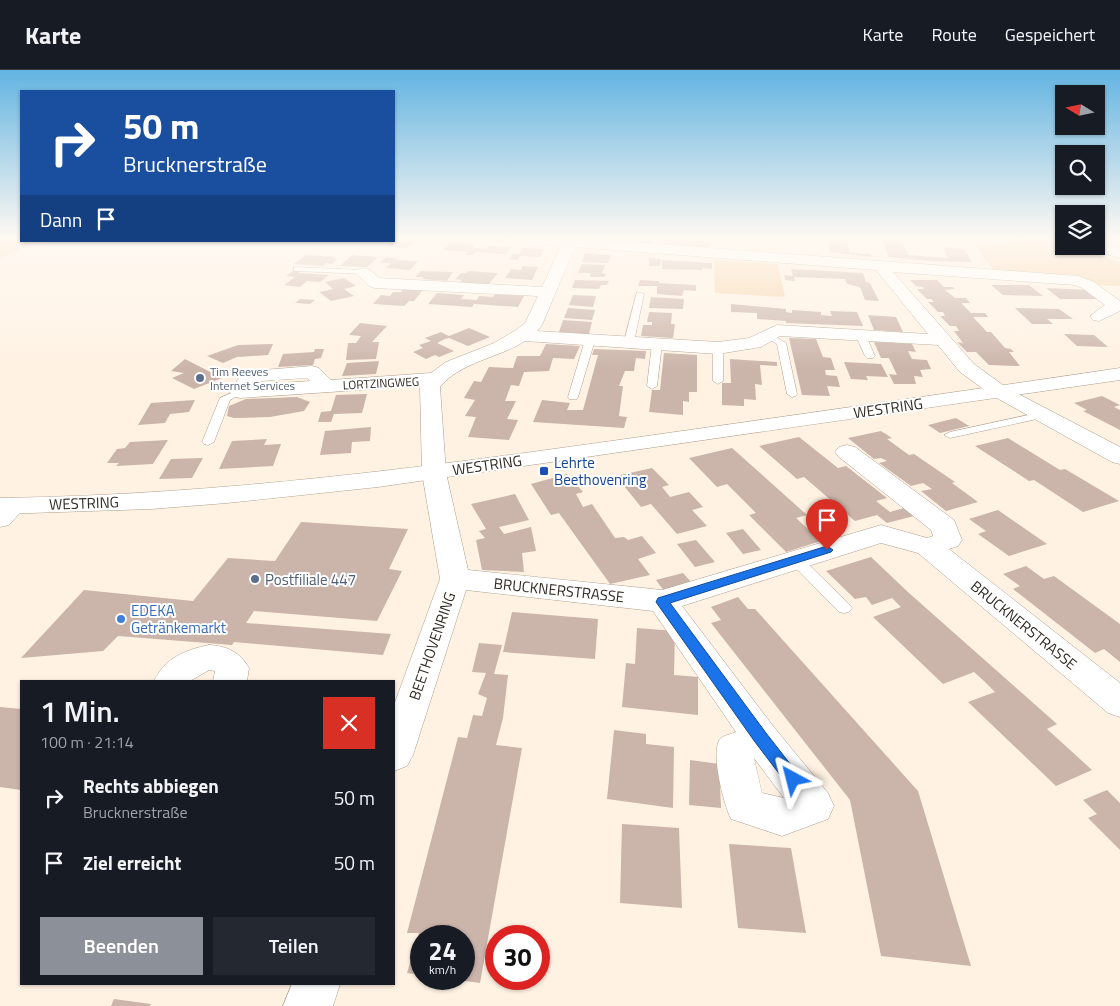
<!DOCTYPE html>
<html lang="de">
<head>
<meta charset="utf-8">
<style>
  body { margin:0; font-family:"Titillium Web",sans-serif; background:#242831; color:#f1f3f6; height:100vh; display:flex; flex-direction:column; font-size:19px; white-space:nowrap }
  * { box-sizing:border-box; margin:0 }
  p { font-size:16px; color:#9ea1a6 }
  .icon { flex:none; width:28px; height:28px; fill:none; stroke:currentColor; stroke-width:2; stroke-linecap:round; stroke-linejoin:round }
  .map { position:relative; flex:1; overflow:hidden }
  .drawer { position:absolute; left:20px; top:610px; width:375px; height:305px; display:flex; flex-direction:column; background:#171b24; border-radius:0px; box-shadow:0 1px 4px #0004 }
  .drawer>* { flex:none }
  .banner { position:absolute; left:20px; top:20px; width:375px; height:152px; border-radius:0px; box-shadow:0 1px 4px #0004; background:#1a4fa0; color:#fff; overflow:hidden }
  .needle { width:32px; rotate:280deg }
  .tools { position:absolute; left:1055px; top:15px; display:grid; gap:10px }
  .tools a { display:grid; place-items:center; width:50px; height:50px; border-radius:0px; background:#171b24; box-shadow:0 1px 4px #0004; font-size:25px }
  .speed { position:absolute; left:410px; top:855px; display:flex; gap:10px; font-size:25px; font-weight:700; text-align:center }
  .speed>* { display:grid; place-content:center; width:65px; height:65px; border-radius:50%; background:#171b24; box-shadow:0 1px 4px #0004; line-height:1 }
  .speed small { font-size:12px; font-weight:400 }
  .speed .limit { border:8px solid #d22; background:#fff; color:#111 }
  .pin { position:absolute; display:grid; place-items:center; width:42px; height:42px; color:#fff; margin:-51px -21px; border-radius:50% 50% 50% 0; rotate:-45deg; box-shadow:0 0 5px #0007 }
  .pin .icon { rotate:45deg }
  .me { position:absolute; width:55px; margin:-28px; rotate:322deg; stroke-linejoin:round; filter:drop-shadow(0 0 4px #0008) }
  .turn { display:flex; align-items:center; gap:18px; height:105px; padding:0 20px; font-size:22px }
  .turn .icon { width:65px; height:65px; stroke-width:2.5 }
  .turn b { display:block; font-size:35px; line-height:42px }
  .then { display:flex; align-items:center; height:48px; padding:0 20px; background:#0003; gap:10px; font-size:19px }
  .round { display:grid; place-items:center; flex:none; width:52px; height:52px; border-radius:0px; background:#242831 }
  .summary { display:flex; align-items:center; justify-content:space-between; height:85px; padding:0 20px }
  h1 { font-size:30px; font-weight:600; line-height:38px }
  .action { display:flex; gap:10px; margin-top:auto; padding:10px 20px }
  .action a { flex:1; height:58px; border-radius:0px; background:#8c9099; color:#fff; font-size:20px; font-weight:600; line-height:58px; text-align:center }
  .action a+a { background:#242831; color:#f1f3f6 }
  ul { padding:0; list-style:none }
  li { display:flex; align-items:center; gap:15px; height:65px; padding:0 20px }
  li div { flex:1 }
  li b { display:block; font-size:19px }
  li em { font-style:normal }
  header { display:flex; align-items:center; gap:30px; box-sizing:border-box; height:70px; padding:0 25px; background:#171b24; border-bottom:1px solid #363941 }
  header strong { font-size:24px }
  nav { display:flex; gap:28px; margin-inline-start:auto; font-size:18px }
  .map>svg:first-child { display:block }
  .green { fill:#f6d4aa }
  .building { fill:#cbb4aa }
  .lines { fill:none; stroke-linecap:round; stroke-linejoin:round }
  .service-casing { stroke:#ac9e8c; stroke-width:1 }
  .minor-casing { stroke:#ac9e8c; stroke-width:1 }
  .tertiary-casing { stroke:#ac9e8c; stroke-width:1 }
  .service { fill:#fff; fill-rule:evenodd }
  .minor { fill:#fff; fill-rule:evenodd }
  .tertiary { fill:#fff; fill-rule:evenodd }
  .route { fill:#1a73e8; stroke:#114b97 }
  .service-dot { fill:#5c6f8a; stroke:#fff; stroke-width:2 }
  .transit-dot { fill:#1a4fb4; stroke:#fff; stroke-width:2 }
  .shop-dot { fill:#3f7fe0; stroke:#fff; stroke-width:2 }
  .labels { text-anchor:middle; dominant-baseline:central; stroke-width:4; stroke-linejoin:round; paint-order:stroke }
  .far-service-label { font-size:12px; fill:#4e5e75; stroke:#fff; text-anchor:start }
  .far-street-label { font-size:12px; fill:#302a23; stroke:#fff }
  .street-label { font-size:15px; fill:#302a23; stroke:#fff }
  .transit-label { font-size:15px; fill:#164399; stroke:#fff; text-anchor:start }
  .service-label { font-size:15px; fill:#4e5e75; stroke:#fff; text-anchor:start }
  .shop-label { font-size:15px; fill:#366cbe; stroke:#fff; text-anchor:start }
</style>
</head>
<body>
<header>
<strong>Karte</strong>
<nav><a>Karte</a><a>Route</a><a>Gespeichert</a></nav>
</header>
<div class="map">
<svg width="1120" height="936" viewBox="0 0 1120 936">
  <rect width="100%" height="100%" fill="#fff2e3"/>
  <!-- green -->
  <g class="green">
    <polygon points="0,168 21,168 21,171 38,171 0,188"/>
    <polygon points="1049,169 1064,174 1064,176 1071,176 1120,192 1120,216 1095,215 1084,207 995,201 975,176"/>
    <polygon points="714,190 778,194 785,227 715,223"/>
  </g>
  <!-- building -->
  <g class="building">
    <polygon points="397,168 405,168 418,170 406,178 386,176"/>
    <polygon points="638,168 654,168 650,174 636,173"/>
    <polygon points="679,168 696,168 696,171 712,172 709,178 662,175 664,169"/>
    <polygon points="828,168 846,168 850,183 871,184 871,187 830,182"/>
    <polygon points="882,168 901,169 908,185 948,188 943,177 964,179 972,192 930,191 888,187"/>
    <polygon points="450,173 476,174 473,178 485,179 488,176 511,177 506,184 476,182 473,185 465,185 467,182 443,180"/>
    <polygon points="523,178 544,179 540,187 520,186 518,190 509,189 512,184 519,184"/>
    <polygon points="585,183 611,185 608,193 582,192"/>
    <polygon points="306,185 336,187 333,189 337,189 332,194 326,193 323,196 294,194"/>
    <polygon points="352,185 378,187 367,197 340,196"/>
    <polygon points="386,187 397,188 395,190 418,191 410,200 386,198 391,193 380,193"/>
    <polygon points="649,188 661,189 660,196 649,196"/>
    <polygon points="662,190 712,193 712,199 702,198 702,200 662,199"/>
    <polygon points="582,194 605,195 602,203 606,204 604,207 590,207 591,203 578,203"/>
    <polygon points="522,196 538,197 532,210 505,208 511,199 521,200"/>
    <polygon points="791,199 863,203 866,212 870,213 879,231 865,230 860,217 847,214 845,209 794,207 795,211 785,210 784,205 793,206"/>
    <polygon points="294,200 301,201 298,203 329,205 320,212 307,211 300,217 284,215 295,207 286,206"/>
    <polygon points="421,201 453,202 447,211 422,209 424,207 415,207"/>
    <polygon points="468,201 498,203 488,215 459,213 462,210 455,209 461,203 466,203"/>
    <polygon points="344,208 356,216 344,219 354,226 331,231 319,222 333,219 325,212"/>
    <polygon points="575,210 609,211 607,215 601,215 599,219 572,218"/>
    <polygon points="640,210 659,211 659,213 696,215 696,221 684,220 682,226 657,224 657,216 638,216"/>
    <polygon points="910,210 937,210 944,217 953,217 955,219 945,220 955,228 966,228 970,233 961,233 971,243 985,243 988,247 973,247 987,262 991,262 1005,278 1011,279 1014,282 1009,282 1020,296 989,295 976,282 967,282 957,272 963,273 954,261 959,261 956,256 950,256 940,246 945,246 943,242 938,242 928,232 934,232 931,229 927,229 917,219 924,219 923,217 916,216"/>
    <polygon points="991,215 1029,215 1043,226 1003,225"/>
    <polygon points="1046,218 1091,220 1104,229 1060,229"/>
    <polygon points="403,219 423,220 414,231 409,231 404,236 373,234 381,225 390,226 393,222 401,222"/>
    <polygon points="437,223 464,225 461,229 477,230 479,226 493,227 495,224 524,226 518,237 474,234 472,237 428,234"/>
    <polygon points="573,225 596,226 593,237 569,235"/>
    <polygon points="651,227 684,229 683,239 649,238"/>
    <polygon points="300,229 315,230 310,234 295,233"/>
    <polygon points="731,234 786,239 786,242 792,243 792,240 821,242 821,245 832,246 830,241 857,242 863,256 786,253 786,251 757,249 757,243 731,242"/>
    <polygon points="568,238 595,240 592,250 564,248"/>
    <polygon points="1015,238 1059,239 1073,249 1047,249 1053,254 1032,254"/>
    <polygon points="649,242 672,243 671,254 675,254 673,268 641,266 643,255 652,255 652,252 647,252"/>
    <polygon points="868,245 896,247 903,262 874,260"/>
    <polygon points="563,250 592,252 589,264 559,262"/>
    <polygon points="360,253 387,256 372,272 379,272 376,289 346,290 348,273 356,273 361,266 349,265"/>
    <polygon points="469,258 490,267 468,276 449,268 445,269 437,273 454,281 439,287 435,285 426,289 413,282 423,278 419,275 431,271 425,268 441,262 449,266"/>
    <polygon points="1064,264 1094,265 1108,277 1077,276"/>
    <polygon points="789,268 816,269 823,287 831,288 835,300 825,300 826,305 837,306 840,317 827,316 830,326 802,325"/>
    <polygon points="874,272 912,274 916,282 908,281 912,289 927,290 931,299 920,300 923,307 914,306 916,314 894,314 889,304 897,305 889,288 881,288"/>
    <polygon points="273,274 268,285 237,287 223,293 207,286 238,275"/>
    <polygon points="546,274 580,276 574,289 553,288 549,301 524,302 519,316 511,315 505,331 516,331 507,349 518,350 509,370 468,367 476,347 465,346 475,330 464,328 474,311 481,312 489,297 513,298 517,286 540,286"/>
    <polygon points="315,279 324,279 321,288 315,289 313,295 278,297 283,284 314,282"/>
    <polygon points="594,279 646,281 645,289 636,288 634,301 625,301 619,316 623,316 619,346 627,347 624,358 533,352 542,330 570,333 567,340 583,340 598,285 592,285"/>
    <polygon points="664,283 697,285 697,322 689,322 689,332 683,331 683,345 649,342 652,320 660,320"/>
    <polygon points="185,289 222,308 194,319 172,308 184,303 171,301"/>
    <polygon points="730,289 777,292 777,296 760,295 762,315 755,314 756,330 744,329 744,336 722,335 722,313 731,313"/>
    <polygon points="379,291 376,304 342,306 347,293"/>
    <polygon points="844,292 881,294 888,307 866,306 868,310 851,309"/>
    <polygon points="367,324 362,343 334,344 331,352 318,352 321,342 331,341 336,325"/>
    <polygon points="1102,326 1120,335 1114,337 1120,340 1120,360 1083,341 1087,340 1074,333"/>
    <polygon points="297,327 310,332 304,341 270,347 234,348 227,346 229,336 246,329"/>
    <polygon points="195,330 189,342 170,344 165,353 138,355 151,333"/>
    <polygon points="956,348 969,356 940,363 928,355"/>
    <polygon points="371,357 370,371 352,372 351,383 320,385 325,361"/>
    <polygon points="881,361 892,368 887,369 909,385 914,384 955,412 952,413 978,432 946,441 921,421 932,419 923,413 911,416 879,393 887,391 881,388 874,389 848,368"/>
    <polygon points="799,367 838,398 846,396 887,428 876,431 890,442 904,438 914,446 887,453 877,445 855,451 804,407 797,409 759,376"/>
    <polygon points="1008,368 1060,400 1065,399 1119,431 1083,442 1034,410 1029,411 975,376"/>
    <polygon points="267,369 264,375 281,374 273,396 219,399 232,371"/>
    <polygon points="168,370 153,394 116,396 119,393 107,393 117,379 125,378 130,372"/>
    <polygon points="732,378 807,445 796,448 821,471 786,482 749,445 756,443 727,414 717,417 689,388"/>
    <polygon points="203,388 192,408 159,409 171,389"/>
    <polygon points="652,398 669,415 662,417 670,427 689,422 703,437 692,440 707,456 677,464 651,434 641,437 616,406"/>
    <polygon points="567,404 583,422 576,424 583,437 592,434 615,468 624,467 628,470 642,466 656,483 638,489 650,505 610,514 559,443 551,445 531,414"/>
    <polygon points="515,424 529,450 499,457 504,464 531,457 536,481 522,483 524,502 482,500 476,470 485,468 479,461 486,459 471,434"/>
    <polygon points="998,440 1047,474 1009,486 978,464 986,461 969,449"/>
    <polygon points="301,452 408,459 389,499 402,501 377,551 254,541 246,553 391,564 383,585 234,572 232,575 118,566 103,581 21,588 84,520 193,531 228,488 275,491"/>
    <polygon points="743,459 761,480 743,484 726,463"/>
    <polygon points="696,470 715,492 695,497 677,474"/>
    <polygon points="871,487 909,523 1057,654 1047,659 1092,700 1056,716 968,632 995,622 984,611 974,602 943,614 873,547 901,537 892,528 872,535 866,527 855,529 826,501"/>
    <polygon points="1026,496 1044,509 1054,506 1120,554 1120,592 1104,579 1095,583 1013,519 1020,516 1003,504"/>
    <polygon points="683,503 692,513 664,521 656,510"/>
    <polygon points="738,527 748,539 755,539 918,721 971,896 881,886 850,730 711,553 721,550 711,537"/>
    <polygon points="512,542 598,549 595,589 503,582"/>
    <polygon points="637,558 675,561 674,605 698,607 698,645 622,637 626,593 635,594"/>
    <polygon points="479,573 502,575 494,604 508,605 503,648 496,675 522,678 480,913 458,910 464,909 464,866 421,866 421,905 407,903 419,863 407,863 458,667 467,668 473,645 482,646 487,628 478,624 486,603 472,602"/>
    <polygon points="0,637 21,639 21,720 0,717"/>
    <polygon points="614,660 646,664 646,674 674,677 673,738 607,729"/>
    <polygon points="690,690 719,694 721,738 689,735"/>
    <polygon points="1107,720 1120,733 1120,780 1088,748 1097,744 1083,730"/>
    <polygon points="622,754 679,758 682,838 620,833"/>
    <polygon points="729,774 791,778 806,863 738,858"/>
    <polygon points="114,929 151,934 150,936 111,936"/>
  </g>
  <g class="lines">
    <defs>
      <g id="service">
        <polygon points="294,197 363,200 367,202 363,204 297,201 294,201"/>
        <polygon points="637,222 644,224 634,272 629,275 624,272"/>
        <polygon points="769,263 786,273 797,324 796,326 792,327 787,324 777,274 764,266"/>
        <polygon points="861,263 866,266 875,286 873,288 867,288 865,286 856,266"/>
        <polygon points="590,267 595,270 578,327 577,329 569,329 568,327 585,270"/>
        <polygon points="657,271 662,274 657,316 652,319 647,316 652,274"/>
        <polygon points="718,275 723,278 723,311 718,314 713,311 713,278"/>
        <polygon points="240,319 245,322 230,330 214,372 208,375 204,374 202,372 220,328"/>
        <polygon points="1042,342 1046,343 1047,345 1046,347 950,368 944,365 950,362"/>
        <polygon points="795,484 800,486 849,534 852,538 849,542 844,543 839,542 790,492 788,489 790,486"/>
      </g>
      <g id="minor">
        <path d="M498,168H579L1078,206L1094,212L1120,231V241L1099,251L1093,250L1090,246L1105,235L1082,218L1075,215L893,202L974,294L1007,318L1120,377V394L1112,392L993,326L960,302L938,275L780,266L761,277L718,284L525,271C499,288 460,292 440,317L446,403L468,500L662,520L881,455L927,468L933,466L931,460L839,387L835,382L839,377L847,375L855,377L954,450L962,470L958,476L949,479L1120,613V647L1108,643L918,483L881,473L682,536L773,656L828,723L834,736L828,749L782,766L731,749C724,735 709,680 721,668C725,665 732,664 736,662L653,541L466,520L413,685L407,696L394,701V635L440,509L422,403L420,316L240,328L233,326L230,322L240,306L252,301L312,296L319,298L331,310L431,303L446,292L494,273L516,260L525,253L538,226L375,218L369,216L355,202L358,199C368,196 372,202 379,208L542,217L561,176L505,172ZM575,177L876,200L928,264L777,255L749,268L718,272L537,261L542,255ZM307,308L310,311L254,315L262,311ZM754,688L784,728L762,723Z"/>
        <polygon points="13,428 22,430 26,436 9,455 0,457 0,434 4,430"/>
        <path d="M209,575C227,576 240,582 249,598L247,611H213L215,601L209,600L190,611H154C165,588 185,580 209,575Z"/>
        <polygon points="292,914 340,914 333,936 283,936"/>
      </g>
      <g id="tertiary">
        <polygon points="1096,172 1120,179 1120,188 1090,179 1088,176 1096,176"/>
        <path d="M1120,298V310L378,417L227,433L151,439L0,444V428C222,425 435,396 654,365C809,343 965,321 1120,298Z"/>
      </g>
    </defs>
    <!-- service casing -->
    <use href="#service" class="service-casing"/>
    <!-- minor casing -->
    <use href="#minor" class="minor-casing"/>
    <!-- tertiary casing -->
    <use href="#tertiary" class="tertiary-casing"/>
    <!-- service -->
    <use href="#service" class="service"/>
    <!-- minor -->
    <use href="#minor" class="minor"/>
    <!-- tertiary -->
    <use href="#tertiary" class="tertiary"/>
  </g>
  <!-- sky -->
  <linearGradient id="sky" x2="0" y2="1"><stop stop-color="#63b4e2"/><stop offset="0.56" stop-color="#fff9f2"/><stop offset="1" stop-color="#fff9f2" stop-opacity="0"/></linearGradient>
  <rect width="1120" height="300" fill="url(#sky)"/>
  <!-- route -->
  <polygon class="route" points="827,476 833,480 831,482 670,533 766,663 798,704 801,709 798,714 793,716 787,714 755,672 656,532 658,528"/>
  <!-- markers -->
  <g class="service-dot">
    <circle cx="200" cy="308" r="5"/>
    <circle cx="255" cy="509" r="5"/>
  </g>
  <rect class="transit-dot" x="539" y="396" width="10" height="10" rx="2.5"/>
  <circle class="shop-dot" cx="121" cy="549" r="5"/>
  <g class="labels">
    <!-- far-service labels -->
    <g class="far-service-label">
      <text x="210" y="301">Tim Reeves<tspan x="210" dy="14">Internet Services</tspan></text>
    </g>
    <!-- far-street labels -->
    <g class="far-street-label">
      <text transform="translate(381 313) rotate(-3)">LORTZINGWEG</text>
    </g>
    <!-- street labels -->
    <g class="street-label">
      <text transform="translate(888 338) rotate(-8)">WESTRING</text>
      <text transform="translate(487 395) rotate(-8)">WESTRING</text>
      <text transform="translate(84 433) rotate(-2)">WESTRING</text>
      <text transform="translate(559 520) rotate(6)">BRUCKNERSTRASSE</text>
      <text transform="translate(1024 555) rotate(39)">BRUCKNERSTRASSE</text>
      <text transform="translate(432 576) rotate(-71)">BEETHOVENRING</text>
    </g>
    <!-- transit labels -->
    <g class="transit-label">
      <text x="554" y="392">Lehrte<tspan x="554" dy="17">Beethovenring</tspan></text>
    </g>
    <!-- service labels -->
    <g class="service-label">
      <text x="265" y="509">Postfiliale 447</text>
    </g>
    <!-- shop labels -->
    <g class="shop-label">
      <text x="131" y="540">EDEKA<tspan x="131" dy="17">Getränkemarkt</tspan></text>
    </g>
  </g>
</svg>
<div class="tools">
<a><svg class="needle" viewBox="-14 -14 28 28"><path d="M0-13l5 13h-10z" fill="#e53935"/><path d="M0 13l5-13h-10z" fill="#9ea1a6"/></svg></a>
<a><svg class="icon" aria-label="search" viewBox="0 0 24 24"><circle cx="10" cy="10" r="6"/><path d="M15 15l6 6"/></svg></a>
<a><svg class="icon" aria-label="layers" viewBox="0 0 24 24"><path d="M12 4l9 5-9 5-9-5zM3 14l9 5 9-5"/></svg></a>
</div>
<div class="speed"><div>24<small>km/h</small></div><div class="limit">30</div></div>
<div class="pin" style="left:827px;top:480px;background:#d93025"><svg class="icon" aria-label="arrive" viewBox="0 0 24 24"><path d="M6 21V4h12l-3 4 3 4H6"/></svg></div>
<svg class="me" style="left:793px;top:709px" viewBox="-20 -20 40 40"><path d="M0-17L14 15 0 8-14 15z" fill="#1a73e8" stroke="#fff" stroke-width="4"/></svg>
<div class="banner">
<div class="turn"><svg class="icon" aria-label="right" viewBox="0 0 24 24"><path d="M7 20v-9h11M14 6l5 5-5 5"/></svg><div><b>50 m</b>Brucknerstraße</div></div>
<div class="then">Dann<svg class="icon" aria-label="arrive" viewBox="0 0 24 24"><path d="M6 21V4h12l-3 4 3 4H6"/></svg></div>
</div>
<section class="drawer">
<div class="summary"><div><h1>1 Min.</h1><p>100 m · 21:14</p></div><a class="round" style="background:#d93025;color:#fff"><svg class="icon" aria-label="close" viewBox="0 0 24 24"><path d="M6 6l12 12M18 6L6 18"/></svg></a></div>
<ul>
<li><svg class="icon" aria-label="right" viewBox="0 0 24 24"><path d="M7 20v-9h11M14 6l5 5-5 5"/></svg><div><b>Rechts abbiegen</b><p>Brucknerstraße</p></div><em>50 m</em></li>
<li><svg class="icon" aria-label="arrive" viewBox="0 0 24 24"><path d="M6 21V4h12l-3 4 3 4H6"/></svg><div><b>Ziel erreicht</b></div><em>50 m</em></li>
</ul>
<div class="action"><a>Beenden</a><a>Teilen</a></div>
</section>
</div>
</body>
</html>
